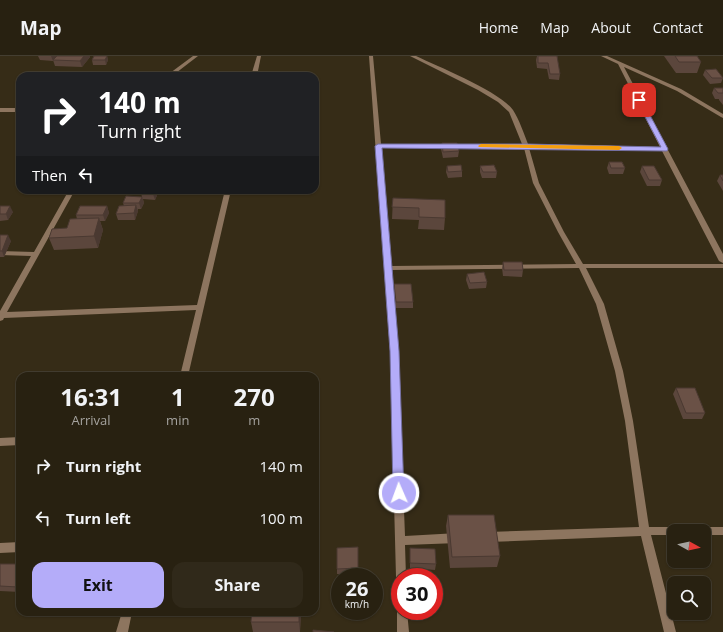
<!DOCTYPE html>
<html lang="en">
<head>
<meta charset="utf-8">
<style>
  body { margin:0; font-family:"Open Sans",sans-serif; background:#30291a; color:#f1f3f6; height:100vh; display:flex; flex-direction:column; font-size:15px; white-space:nowrap }
  * { box-sizing:border-box; margin:0 }
  p { font-size:13px; color:#a5a39f }
  .icon { flex:none; width:22px; height:22px; fill:none; stroke:currentColor; stroke-width:2; stroke-linecap:round; stroke-linejoin:round }
  .map { position:relative; flex:1; overflow:hidden }
  .sheet { position:absolute; left:16px; top:316px; width:303px; height:244px; display:flex; flex-direction:column; background:#282111; border-radius:12px; box-shadow:0 1px 3px #0004,0 0 0 1px #443e31 }
  .sheet>* { flex:none }
  .banner { position:absolute; left:16px; top:16px; width:303px; height:122px; border-radius:12px; box-shadow:0 1px 3px #0004,0 0 0 1px #443e31; background:#202124; color:#fff; overflow:hidden }
  .needle { width:26px; rotate:98deg }
  .tools { position:absolute; left:667px; top:468px; display:grid; gap:8px }
  .tools a { display:grid; place-items:center; width:44px; height:44px; border-radius:8px; background:#282111; box-shadow:0 1px 3px #0004,0 0 0 1px #443e31; font-size:20px }
  .speed { position:absolute; left:331px; top:512px; display:flex; gap:8px; font-size:20px; font-weight:700; text-align:center }
  .speed>* { display:grid; place-content:center; width:52px; height:52px; border-radius:50%; background:#282111; box-shadow:0 1px 3px #0004,0 0 0 1px #443e31; line-height:1 }
  .speed small { font-size:10px; font-weight:400 }
  .speed .limit { border:6px solid #d22; background:#fff; color:#111 }
  .pin { position:absolute; display:grid; place-items:center; width:34px; height:34px; color:#fff; margin:-17px; border-radius:8px; box-shadow:0 2px 6px #0006 }
  .me { position:absolute; width:44px; margin:-22px; rotate:358deg; stroke-linejoin:round; filter:drop-shadow(0 0 3px #0008) }
  .turn { display:flex; align-items:center; gap:14px; height:84px; padding:0 16px; font-size:18px }
  .turn .icon { width:52px; height:52px; stroke-width:2.5 }
  .turn b { display:block; font-size:28px; line-height:34px }
  .then { display:flex; align-items:center; height:38px; padding:0 16px; background:#0003; gap:8px; font-size:15px }
  .eta { display:flex; justify-content:space-evenly; align-items:center; height:68px; text-align:center }
  .eta b { font-size:24px; font-weight:700; line-height:28px }
  .cta { display:flex; gap:8px; margin-top:auto; padding:8px 16px }
  .cta a { flex:1; height:46px; border-radius:12px; background:#b4acf9; color:#111; font-size:16px; font-weight:700; line-height:46px; text-align:center }
  .cta a+a { background:#30291a; color:#f1f3f6 }
  ul { padding:0; list-style:none }
  li { display:flex; align-items:center; gap:12px; height:52px; padding:0 16px }
  li div { flex:1 }
  li b { display:block; font-size:15px }
  li em { font-style:normal }
  header { display:flex; align-items:center; gap:24px; box-sizing:border-box; height:56px; padding:0 20px; background:#282111; border-bottom:1px solid #443e31 }
  header strong { font-size:19px }
  nav { display:flex; gap:22px; margin-inline-start:auto; font-size:14px }
  .map>svg:first-child { display:block }
  .lines { fill:none; stroke-linecap:round; stroke-linejoin:round }
  .street { fill:#8d755f; fill-rule:evenodd }
  .wall { fill:#5b463c }
  .shaded-wall { fill:#4a3931 }
  .building { fill:#6a5146; stroke:#4a3931 }
  .route { fill:#b4acf9; stroke:#7570a2 }
  .slow { fill:#f59e0b }
</style>
</head>
<body>
<header>
<strong>Map</strong>
<nav><a>Home</a><a>Map</a><a>About</a><a>Contact</a></nav>
</header>
<div class="map">
<svg width="723" height="576" viewBox="0 0 723 576">
  <rect width="100%" height="100%" fill="#362c17"/>
  <g class="lines">
    <!-- street -->
    <g class="street">
      <polygon points="193,0 198,0 172,20 166,20"/>
      <polygon points="257,0 261,0 257,20 251,20"/>
      <path d="M369,0H373L381,88H522L509,56L498,46L478,34L410,0H416C439,11 499,35 513,54C519,63 524,78 528,88L660,91L618,8L601,0H607L681,33L723,58V62L721,61L677,35L624,11L723,198V207L719,205L662,95L529,92L539,127L564,176L583,208H723V212H586L604,248L623,315L633,365L649,471H723V479H704V475H674V479H651L676,576H664L641,480L488,486L484,484L483,481L484,478L488,476L639,471L625,365L615,315L596,248L579,212L391,214L398,295L405,480L458,477L462,479L463,482L462,485L458,487L405,489L406,521H400V526L397,524L396,521L390,295ZM381,92H524L533,127L558,176L576,208L391,210Z"/>
      <rect x="0" y="52" width="20" height="4"/>
      <polygon points="69,134 75,134 7,256 197,249 225,134 231,134 188,320 180,320 196,254 4,262 3,264 0,265 0,255 31,200 0,199 0,195 34,196"/>
      <polygon points="20,381 20,389 0,390 0,382"/>
      <polygon points="20,486 20,496 0,497 0,487"/>
      <polygon points="398,551 400,551 400,555 407,555 409,576 397,576 397,555"/>
      <polygon points="122,556 132,556 128,576 116,576"/>
    </g>
  </g>
  <!-- wall -->
  <g class="wall">
    <polygon points="38,0 56,0 53,5 40,4"/>
    <polygon points="94,0 107,0 108,4 106,9 93,9 92,4"/>
    <polygon points="537,0 557,0 560,18 559,24 549,23 547,13 537,12 536,4"/>
    <polygon points="664,0 697,0 701,6 697,17 676,17"/>
    <polygon points="90,1 82,11 55,10 53,4"/>
    <polygon points="705,14 723,22 721,27 710,28 703,19"/>
    <polygon points="714,32 723,32 723,49 719,44 719,43 715,43 712,37"/>
    <polygon points="442,87 459,95 458,101 443,102 441,93"/>
    <polygon points="609,106 625,112 623,118 609,118 607,112"/>
    <polygon points="447,110 462,115 462,121 448,122 446,116"/>
    <polygon points="480,110 497,116 496,122 482,122 480,116"/>
    <polygon points="642,110 662,124 660,130 647,130 640,116"/>
    <polygon points="720,119 723,119 723,135 717,125"/>
    <polygon points="142,134 157,134 158,137 155,144 143,143 144,147 141,153 138,153 138,155 135,164 118,164 116,158 124,150 123,147 142,141 141,137"/>
    <polygon points="393,142 445,162 444,174 418,173 419,164 392,163"/>
    <polygon points="0,150 13,156 8,164 0,165"/>
    <polygon points="107,150 109,157 105,165 100,165 103,174 98,192 54,194 49,182 67,172 77,163 76,159"/>
    <polygon points="0,179 11,185 4,201 0,201"/>
    <polygon points="503,206 523,214 522,221 503,220 502,212"/>
    <polygon points="467,218 487,226 486,232 469,233 466,224"/>
    <polygon points="394,228 413,246 413,252 395,252 394,234"/>
    <polygon points="676,332 705,357 702,363 683,363 673,338"/>
    <polygon points="448,459 500,500 497,511 450,512 446,470"/>
    <polygon points="358,491 358,518 337,518 337,513"/>
    <polygon points="410,492 436,508 435,514 410,512"/>
    <polygon points="0,508 20,508 20,536 0,535"/>
    <polygon points="252,556 301,556 300,576 253,576 251,566"/>
  </g>
  <!-- shaded-wall -->
  <g class="shaded-wall">
    <polygon points="51,0 56,0 53,5"/>
    <polygon points="84,0 90,0 90,1 82,11 80,5"/>
    <polygon points="107,0 108,4 106,9 105,4"/>
    <polygon points="155,134 157,134 158,137 155,144 153,138"/>
    <polygon points="142,141 144,147 141,153 139,147"/>
    <polygon points="136,149 138,155 135,164 134,157"/>
    <polygon points="10,150 13,156 8,164 6,158"/>
    <polygon points="107,150 109,157 105,165 103,159"/>
    <polygon points="99,162 103,174 98,192 94,180"/>
    <polygon points="8,179 11,185 4,201 2,195"/>
    <polygon points="20,525 20,534 18,531"/>
    <polygon points="299,556 301,556 300,576 299,566"/>
  </g>
  <!-- building -->
  <g class="building">
    <polygon points="57,0 84,0 80,5 53,4"/>
    <polygon points="94,0 107,0 105,4 92,4"/>
    <polygon points="538,0 557,0 560,18 550,18 548,7 538,7"/>
    <polygon points="675,0 697,0 701,6 679,6"/>
    <polygon points="716,13 723,22 712,22 705,14"/>
    <polygon points="714,32 723,32 723,37 718,37"/>
    <polygon points="442,87 457,87 459,95 443,96"/>
    <polygon points="609,106 622,106 625,112 611,112"/>
    <polygon points="461,109 462,115 448,116 447,110"/>
    <polygon points="494,109 497,116 483,116 480,110"/>
    <polygon points="642,110 654,110 662,124 649,124"/>
    <polygon points="720,119 723,119 723,125"/>
    <polygon points="142,134 155,134 153,138 141,137"/>
    <polygon points="126,140 142,141 139,147 123,147"/>
    <polygon points="393,142 445,144 445,162 419,161 419,152 392,151"/>
    <polygon points="136,149 134,157 116,158 119,150"/>
    <polygon points="0,150 10,150 6,158 0,158"/>
    <polygon points="80,150 107,150 103,159 76,159"/>
    <polygon points="99,162 94,180 49,182 52,173 67,172 70,163"/>
    <polygon points="0,179 8,179 2,195 0,195"/>
    <polygon points="503,206 522,206 523,214 504,214"/>
    <polygon points="484,216 487,226 470,227 467,218"/>
    <polygon points="394,228 411,228 413,246 396,246"/>
    <polygon points="676,332 695,332 705,357 686,357"/>
    <polygon points="448,459 494,459 500,500 452,501"/>
    <polygon points="358,491 358,512 337,513 337,492"/>
    <polygon points="410,492 435,493 436,508 410,507"/>
    <polygon points="0,508 20,508 20,525 18,531 0,530"/>
    <polygon points="252,556 299,556 299,566 251,566"/>
    <polygon points="313,574 334,576 313,576"/>
  </g>
  <!-- route -->
  <polygon class="route" points="637,43 642,44 668,93 667,95 382,92 399,295 404,437 403,441 399,442 395,441 393,437 390,295 375,90 378,88 526,88 661,91 636,44"/>
  <!-- slow -->
  <polygon class="slow" points="481,88 619,90 622,92 619,94 479,91 478,90"/>
</svg>
<div class="tools">
<a><svg class="needle" viewBox="-14 -14 28 28"><path d="M0-13l5 13h-10z" fill="#e53935"/><path d="M0 13l5-13h-10z" fill="#a5a39f"/></svg></a>
<a><svg class="icon" aria-label="search" viewBox="0 0 24 24"><circle cx="10" cy="10" r="6"/><path d="M15 15l6 6"/></svg></a>
</div>
<div class="speed"><div>26<small>km/h</small></div><div class="limit">30</div></div>
<div class="pin" style="left:639px;top:44px;background:#d93025"><svg class="icon" aria-label="arrive" viewBox="0 0 24 24"><path d="M6 21V4h12l-3 4 3 4H6"/></svg></div>
<svg class="me" style="left:399px;top:437px" viewBox="-20 -20 40 40"><circle r="17" fill="#b4acf9" stroke="#fff" stroke-width="3"/><path d="M0-11L8 9 0 5-8 9z" fill="#fff"/></svg>
<div class="banner">
<div class="turn"><svg class="icon" aria-label="right" viewBox="0 0 24 24"><path d="M7 20v-9h11M14 6l5 5-5 5"/></svg><div><b>140 m</b>Turn right</div></div>
<div class="then">Then<svg class="icon" aria-label="left" viewBox="0 0 24 24"><path d="M17 20v-9H6M10 6l-5 5 5 5"/></svg></div>
</div>
<section class="sheet">
<div class="eta">
<div><b>16:31</b><p>Arrival</p></div>
<div><b>1</b><p>min</p></div>
<div><b>270</b><p>m</p></div>
</div>
<ul>
<li><svg class="icon" aria-label="right" viewBox="0 0 24 24"><path d="M7 20v-9h11M14 6l5 5-5 5"/></svg><div><b>Turn right</b></div><em>140 m</em></li>
<li><svg class="icon" aria-label="left" viewBox="0 0 24 24"><path d="M17 20v-9H6M10 6l-5 5 5 5"/></svg><div><b>Turn left</b></div><em>100 m</em></li>
</ul>
<div class="cta"><a>Exit</a><a>Share</a></div>
</section>
</div>
</body>
</html>
